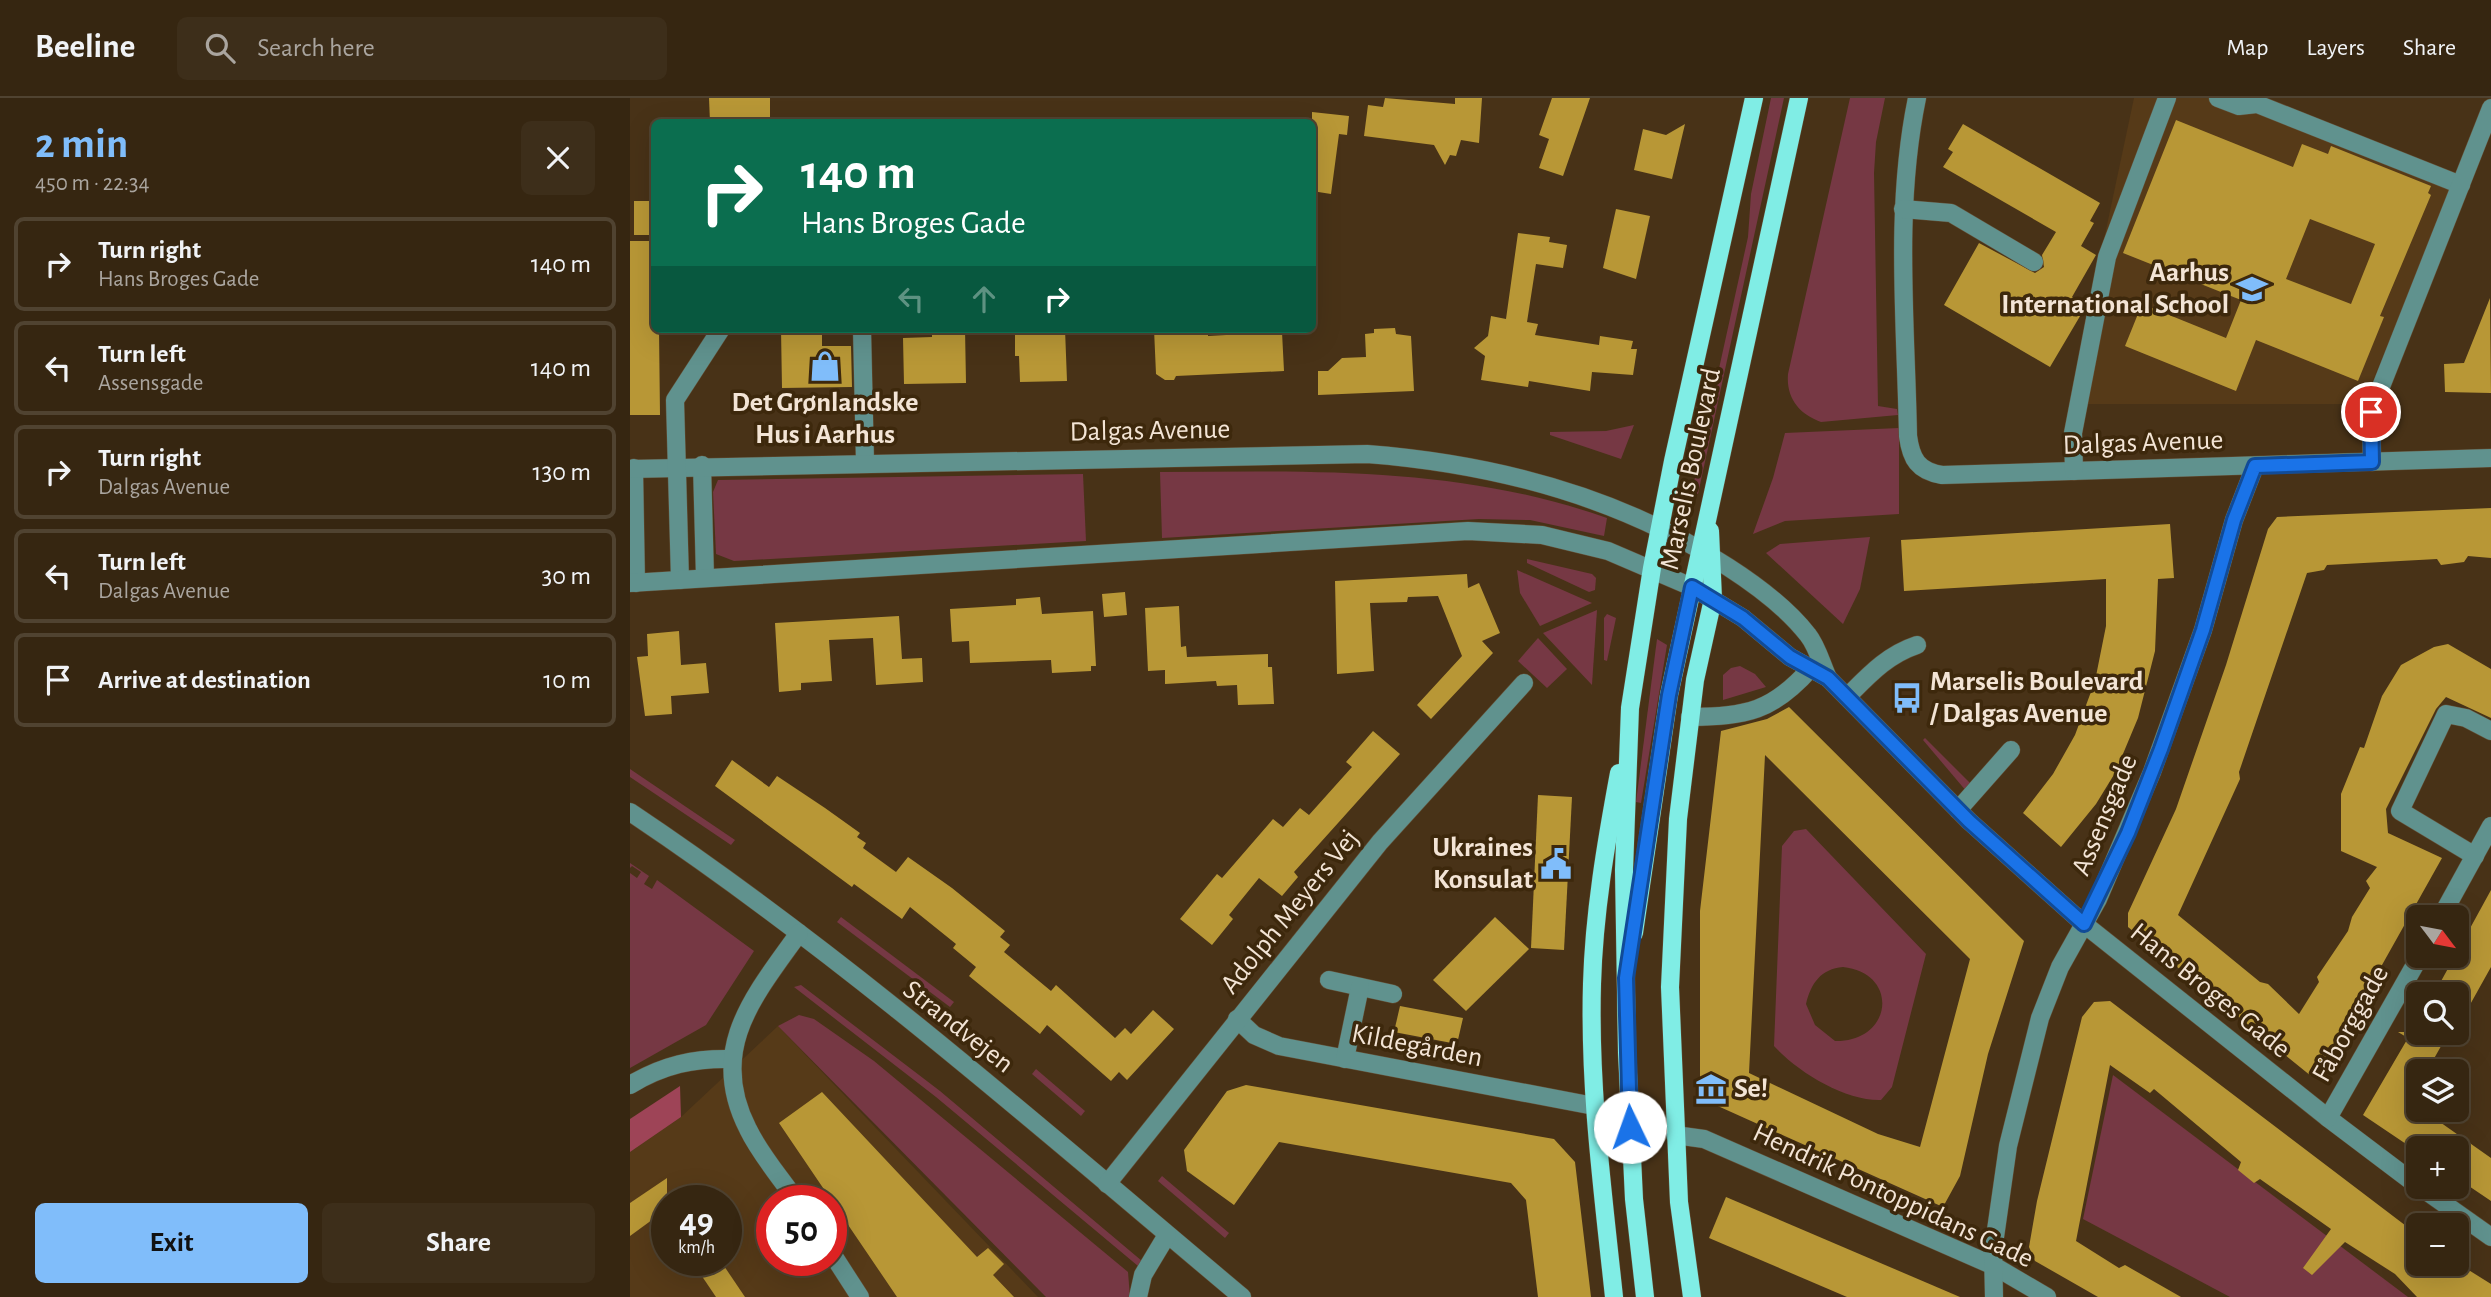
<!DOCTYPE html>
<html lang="en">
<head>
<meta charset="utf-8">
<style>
  body { margin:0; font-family:"Alegreya Sans",sans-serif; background:#3d2e1a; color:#f1f3f6; height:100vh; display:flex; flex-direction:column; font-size:26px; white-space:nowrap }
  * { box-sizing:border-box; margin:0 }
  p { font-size:23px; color:#aaa59f }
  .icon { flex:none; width:38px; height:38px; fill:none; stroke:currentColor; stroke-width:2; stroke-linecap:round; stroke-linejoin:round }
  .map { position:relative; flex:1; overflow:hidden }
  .details { display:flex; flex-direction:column; background:#362611; width:630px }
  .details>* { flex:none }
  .banner { position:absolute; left:21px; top:21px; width:665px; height:214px; border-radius:10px; box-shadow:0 7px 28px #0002,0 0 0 2px #504331; background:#0b6e4f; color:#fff; overflow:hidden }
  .needle { width:46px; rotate:122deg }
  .fabs { position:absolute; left:1776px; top:807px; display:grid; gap:14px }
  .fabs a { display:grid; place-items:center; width:63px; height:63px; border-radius:10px; background:#362611; box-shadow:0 7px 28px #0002,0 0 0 2px #504331; font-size:35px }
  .speed { position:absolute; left:21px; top:1087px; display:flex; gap:14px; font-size:35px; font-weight:700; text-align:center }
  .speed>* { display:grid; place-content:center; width:91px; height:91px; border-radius:50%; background:#362611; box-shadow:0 7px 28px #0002,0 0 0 2px #504331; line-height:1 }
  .speed small { font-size:18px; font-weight:400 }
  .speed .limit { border:10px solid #d22; background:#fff; color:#111 }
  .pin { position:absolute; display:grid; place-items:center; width:60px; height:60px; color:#fff; margin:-30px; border:4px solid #fff; border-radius:50%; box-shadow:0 2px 7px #0007 }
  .me { position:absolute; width:77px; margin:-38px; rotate:357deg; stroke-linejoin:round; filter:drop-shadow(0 0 5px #0008) }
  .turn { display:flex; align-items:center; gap:24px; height:147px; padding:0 35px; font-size:32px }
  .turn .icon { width:91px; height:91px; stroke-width:2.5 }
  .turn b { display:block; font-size:49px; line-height:60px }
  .lanes { display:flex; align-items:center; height:66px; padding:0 35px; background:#0003; justify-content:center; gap:35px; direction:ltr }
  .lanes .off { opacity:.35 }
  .round { display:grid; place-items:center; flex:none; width:74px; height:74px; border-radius:10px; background:#3d2e1a }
  .summary { display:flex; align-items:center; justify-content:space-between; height:119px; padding:0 35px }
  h1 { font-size:42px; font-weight:600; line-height:52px; color:#80bdfa }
  .button { display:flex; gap:14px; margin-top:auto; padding:14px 35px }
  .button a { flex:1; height:80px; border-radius:10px; background:#80bdfa; color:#111; font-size:28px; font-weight:600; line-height:80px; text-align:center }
  .button a+a { background:#3d2e1a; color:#f1f3f6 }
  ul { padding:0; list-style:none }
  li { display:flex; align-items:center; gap:21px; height:94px; margin:0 14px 10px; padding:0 21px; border:4px solid #504331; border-radius:10px }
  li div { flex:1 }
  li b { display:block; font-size:26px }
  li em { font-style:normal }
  header { display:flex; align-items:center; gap:42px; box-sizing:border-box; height:98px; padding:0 35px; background:#362611; border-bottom:2px solid #504331 }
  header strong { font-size:33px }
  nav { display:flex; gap:38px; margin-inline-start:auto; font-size:24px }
  .search { width:490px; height:63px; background:#3d2e1a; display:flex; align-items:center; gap:18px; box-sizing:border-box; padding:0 24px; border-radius:10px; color:#aaa59f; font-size:26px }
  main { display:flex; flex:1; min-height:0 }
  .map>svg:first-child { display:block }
  .built { fill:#563a18; fill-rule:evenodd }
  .green { fill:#763844; fill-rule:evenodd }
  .forest { fill:#9e4457 }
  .building { fill:#b89736; fill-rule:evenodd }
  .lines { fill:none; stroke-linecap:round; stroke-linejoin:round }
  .minor-casing { stroke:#634e35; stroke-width:19 }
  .major-casing { stroke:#634e35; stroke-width:19 }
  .minor { stroke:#60928e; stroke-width:18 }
  .major { stroke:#80ede5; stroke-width:18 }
  .route-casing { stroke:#114b97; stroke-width:18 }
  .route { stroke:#1a73e8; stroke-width:12 }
  .labels { text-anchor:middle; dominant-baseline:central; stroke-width:7; stroke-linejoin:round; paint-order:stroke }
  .poi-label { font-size:28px; font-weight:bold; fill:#f3e4d5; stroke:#3d280c; text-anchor:end }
  .street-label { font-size:28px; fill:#f3e4d5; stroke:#3d280c }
</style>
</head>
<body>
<header>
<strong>Beeline</strong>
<div class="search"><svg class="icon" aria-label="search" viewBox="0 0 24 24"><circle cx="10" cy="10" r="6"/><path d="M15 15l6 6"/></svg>Search here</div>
<nav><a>Map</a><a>Layers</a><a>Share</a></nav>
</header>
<main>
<section class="details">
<div class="summary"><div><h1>2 min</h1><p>450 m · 22:34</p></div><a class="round"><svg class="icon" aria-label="close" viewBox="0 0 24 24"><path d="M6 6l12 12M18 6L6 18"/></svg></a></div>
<ul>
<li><svg class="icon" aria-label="right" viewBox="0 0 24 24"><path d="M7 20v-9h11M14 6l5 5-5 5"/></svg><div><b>Turn right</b><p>Hans Broges Gade</p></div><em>140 m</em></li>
<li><svg class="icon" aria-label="left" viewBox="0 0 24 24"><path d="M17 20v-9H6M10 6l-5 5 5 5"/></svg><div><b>Turn left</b><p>Assensgade</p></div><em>140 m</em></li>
<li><svg class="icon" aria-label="right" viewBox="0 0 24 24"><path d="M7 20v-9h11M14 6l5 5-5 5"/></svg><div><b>Turn right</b><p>Dalgas Avenue</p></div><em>130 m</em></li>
<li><svg class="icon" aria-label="left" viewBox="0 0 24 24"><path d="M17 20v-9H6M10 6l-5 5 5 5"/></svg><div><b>Turn left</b><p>Dalgas Avenue</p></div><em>30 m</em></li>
<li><svg class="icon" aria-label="arrive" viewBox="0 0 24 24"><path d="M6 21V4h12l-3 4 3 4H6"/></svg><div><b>Arrive at destination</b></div><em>10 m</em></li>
</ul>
<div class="button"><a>Exit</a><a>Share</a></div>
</section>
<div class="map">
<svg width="1861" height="1199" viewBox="0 0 1861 1199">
  <rect width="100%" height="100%" fill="#483217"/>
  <!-- built -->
  <g class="built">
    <polygon points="1504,0 1630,0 1828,76 1733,306 1439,306"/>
    <path d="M148,928L408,1199H0V1054L51,1019ZM37,1102H96V1162H37ZM142,1102H201V1162H142Z"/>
  </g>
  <!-- green -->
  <g class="green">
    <polygon points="1141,0 1154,0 1068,396 1062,393 1118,139 1121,96"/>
    <path d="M1220,0H1255L1246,44L1244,75L1248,308L1267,311L1268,317L1191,324C1169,316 1156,300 1158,276Z"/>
    <polygon points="1004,327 991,361 920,337 920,334 976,333"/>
    <polygon points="1269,330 1269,416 1155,423 1123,436 1143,380 1155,335"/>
    <path d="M530,374C684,373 829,368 977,420L974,438L900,422L849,421L532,440Z"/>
    <polygon points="453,376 456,443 104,463 86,456 83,394 88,382"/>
    <polygon points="1240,439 1230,491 1213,526 1136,455 1150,446"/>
    <polygon points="897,461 962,476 966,480 965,492 959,494 897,465"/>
    <polygon points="887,472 962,505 910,528 890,495"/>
    <polygon points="967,512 962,587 913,535"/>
    <polygon points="977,516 986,520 977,563 974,562 974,520"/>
    <polygon points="908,540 937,571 917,590 888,563"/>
    <polygon points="1027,541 1037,547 1011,705 1006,704"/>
    <polygon points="1110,568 1125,576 1136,589 1093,602 1093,577 1101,570"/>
    <polygon points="1295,640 1343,688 1337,694 1293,642"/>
    <polygon points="0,671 105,742 101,747 0,679"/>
    <path d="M1176,731L1296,856L1262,989L1251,1002C1215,1003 1168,974 1144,948L1152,748L1164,733ZM1213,869C1270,875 1263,944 1205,943L1185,927L1176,906C1181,885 1191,871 1213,869Z"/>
    <polygon points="0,765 19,778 14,786 22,791 27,782 124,853 76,927 0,970 0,775 7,780 11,774 2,768 0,770"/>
    <polygon points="211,819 324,904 320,909 207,824"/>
    <polygon points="171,887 310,993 512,1163 508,1168 306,999 164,889"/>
    <polygon points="169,917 184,921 244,963 498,1174 500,1199 416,1199 148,928"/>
    <polygon points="406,971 455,1013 451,1018 402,976"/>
    <polygon points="1483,977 1778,1199 1600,1199 1453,1121"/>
    <polygon points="532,1078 599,1135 595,1140 528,1083"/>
  </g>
  <!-- forest -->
  <polygon class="forest" points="50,988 51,1019 0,1054 0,1021"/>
  <!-- building -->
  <g class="building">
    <polygon points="79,0 140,0 140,24 80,24"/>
    <polygon points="755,0 825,6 825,0 852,0 849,45 831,42 826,58 820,57 815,67 804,47 734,38 738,7 753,9"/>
    <polygon points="922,0 960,0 933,78 909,70 919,41 909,37"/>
    <polygon points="682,14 719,18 717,37 709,36 701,96 682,93"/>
    <path d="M1546,22L1663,69L1672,46L1698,56L1701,48L1801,88L1798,95L1801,97L1750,218L1754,219L1728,283L1626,242L1606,293L1495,248L1512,206L1596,240L1611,202L1493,155ZM1680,121L1745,146L1721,206L1656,181Z"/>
    <polygon points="1055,26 1042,81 1004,72 1013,31 1036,37"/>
    <polygon points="1333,26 1470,105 1460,123 1464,125 1451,148 1466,157 1442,199 1456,208 1420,269 1314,207 1349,145 1405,175 1414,169 1412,157 1426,134 1313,69 1323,54 1318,51"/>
    <rect x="4" y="103" width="20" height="34"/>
    <polygon points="986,111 1020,118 1006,181 973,170"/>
    <polygon points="888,135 920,139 919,144 937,147 933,170 906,166 897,224 908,226 905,237 969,247 970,238 1003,243 1001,251 1007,251 1003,277 962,274 960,293 899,283 898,289 851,282 855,258 844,250 858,238 861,218 876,221"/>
    <polygon points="0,143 20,143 22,228 29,231 30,317 0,317"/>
    <polygon points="1860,200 1861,295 1815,294 1814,266 1834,265"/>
    <polygon points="765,230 766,236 781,238 784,293 688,297 688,273 698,273 712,260 736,259 735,236 744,235 744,231"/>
    <polygon points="151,231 192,231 192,248 221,248 222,289 152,290"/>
    <polygon points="302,231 335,231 336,285 274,286 273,240 302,239"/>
    <polygon points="390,231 435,231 437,283 390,284 389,258 385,258 385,237 390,237"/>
    <polygon points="524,231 578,231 578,238 652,234 654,273 546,278 544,282 535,282 526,276"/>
    <polygon points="1861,410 1861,460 1838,458 1834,464 1811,467 1807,461 1697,467 1694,472 1677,475 1609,674 1610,681 1548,817 1630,884 1638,886 1669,916 1689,884 1687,879 1718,833 1722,819 1740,790 1736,783 1747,769 1711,753 1711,696 1730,649 1734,650 1752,598 1771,567 1804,549 1818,546 1861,571 1861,620 1816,599 1806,611 1756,711 1758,735 1812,760 1706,949 1696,974 1681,978 1498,829 1498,815 1546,711 1596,567 1638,431 1647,419"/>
    <polygon points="1540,426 1544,480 1528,481 1525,553 1508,620 1485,675 1466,706 1431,749 1393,715 1423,676 1445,637 1465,583 1476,528 1476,481 1274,493 1271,442"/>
    <polygon points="837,476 838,490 849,485 870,535 852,543 863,555 801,621 787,607 832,558 808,498 778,499 777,504 740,505 744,573 707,576 705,483"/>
    <polygon points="495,494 497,517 474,519 472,496"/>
    <polygon points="410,499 412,516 463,513 466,568 461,568 461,573 422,575 421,562 340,565 339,543 322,544 320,511 386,507 386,501"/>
    <polygon points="549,508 551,549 556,548 557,559 638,556 638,569 642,569 644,606 608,607 607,587 587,588 586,583 535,586 535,572 518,573 515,510"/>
    <polygon points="269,518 272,561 292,560 293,584 246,587 243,540 199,542 202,583 171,585 171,592 149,594 145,525"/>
    <polygon points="49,533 51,567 76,565 79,595 41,598 42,616 15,618 7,559 18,558 17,536"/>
    <path d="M1159,609L1394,843L1358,956L1330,1078L1313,1109L1070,1000V813L1091,633L1137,621ZM1135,657L1340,861L1290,1049L1248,1036L1119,975Z"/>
    <polygon points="743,633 770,656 664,774 668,779 652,798 629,780 599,817 603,821 582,847 550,821 587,776 592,780 643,721 653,729 670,710 679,717 722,669 716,664"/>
    <polygon points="102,662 139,689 147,678 195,710 230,735 227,739 236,745 233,750 266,774 278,759 322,790 375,833 370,839 380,847 374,854 421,893 426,887 485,940 495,930 501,936 523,912 544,931 497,982 489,974 481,983 417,927 410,936 339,878 346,869 323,850 326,846 280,809 272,821 224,786 222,789 85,688"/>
    <polygon points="908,697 942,699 934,852 901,850"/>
    <polygon points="1861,792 1861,869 1827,930 1827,896 1804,896"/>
    <polygon points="865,819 899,851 836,913 803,882"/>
    <polygon points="1480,903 1788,1137 1788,1166 1829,1166 1861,1186 1861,1199 1787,1199 1765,1176 1715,1144 1682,1177 1673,1170 1701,1131 1630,1081 1624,1085 1608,1072 1611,1064 1524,991 1520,995 1480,967 1446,1143 1489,1170 1495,1167 1551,1199 1468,1199 1405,1163 1399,1149 1407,1103 1452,919 1464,904"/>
    <polygon points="770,908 833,920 827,946 764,934"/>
    <polygon points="1788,922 1788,934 1819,934 1797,973 1788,973 1788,988 1780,1003 1861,1060 1861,1103 1827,1080 1827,1050 1782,1050 1733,1017 1778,940 1768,934 1781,934"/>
    <polygon points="616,987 924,1041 945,1064 961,1199 908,1199 896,1102 881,1085 649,1044 604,1107 557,1073 554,1052 597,993"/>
    <polygon points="192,994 347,1159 358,1150 374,1166 363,1177 384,1199 267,1199 149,1025"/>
    <polygon points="37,1080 37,1111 0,1138 0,1105"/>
    <polygon points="1096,1099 1330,1199 1217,1199 1079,1140"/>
    <polygon points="61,1162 90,1162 115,1199 86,1199"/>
  </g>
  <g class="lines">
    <defs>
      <g id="minor">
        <path d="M1287,0C1264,111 1276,225 1278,338C1281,361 1288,373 1312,377L1861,360"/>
        <polyline points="1588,0 1609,8 1627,6 1831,87"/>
        <polyline points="1273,111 1321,115 1404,164"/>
        <polyline points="232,231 235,364"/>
        <polyline points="1742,364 1741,314 1861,10"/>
        <polyline points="72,367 75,479"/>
        <polyline points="4,370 6,485"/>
        <path d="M0,371L737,356C865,366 989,398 1098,469C1126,487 1157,510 1178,537C1187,548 1192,567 1198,580"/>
        <polyline points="1444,373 1443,335 1477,159 1537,0"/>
        <polyline points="50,482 45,302 91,231"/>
        <polyline points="0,485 838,433 912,437 978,453 1062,489 1113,520 1160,559 1198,580 1339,723 1454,826 1698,1020 1788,1088"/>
        <path d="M1217,599C1239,577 1257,557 1287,547"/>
        <path d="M1060,619C1117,618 1142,614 1181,570"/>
        <polyline points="1328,712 1381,652"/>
        <path d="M0,714C217,859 413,1032 612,1199"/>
        <polyline points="1845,758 1770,713 1816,616 1836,620 1861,633"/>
        <polyline points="1811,819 1861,728"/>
        <polyline points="699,882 763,896"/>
        <polyline points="607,921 624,937 649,948 964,1008"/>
        <polyline points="715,961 730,889"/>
        <path d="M0,987C33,967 64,960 102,961"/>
        <polyline points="1698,1020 1790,858"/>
        <polyline points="1045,1037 1074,1041 1364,1168 1417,1199"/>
        <polyline points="477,1086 750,744 894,585"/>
        <polyline points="1789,1088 1861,1139"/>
        <path d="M166,1102C150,1079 130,1056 118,1031C77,951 124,898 169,835"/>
        <polyline points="201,1154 230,1199"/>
        <polyline points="508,1199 513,1177 537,1137"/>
        <polyline points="1364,1199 1363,1153 1378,1048 1410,920 1430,869 1468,801 1522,674 1573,532 1604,422 1625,368"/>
      </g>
      <g id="major">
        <polyline points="1004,835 1039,597 1169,0"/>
        <path d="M984,1199C973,1095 959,991 962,886C964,815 976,745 989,675"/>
        <polyline points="1015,1199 1004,1101 997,954 994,772 1000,610 1022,470 1043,363 1124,0"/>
        <polyline points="1062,1199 1049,1104 1040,889 1048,721 1065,582 1083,501 1080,433"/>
      </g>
    </defs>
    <!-- minor casing -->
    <use href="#minor" class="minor-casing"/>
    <!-- major casing -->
    <use href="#major" class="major-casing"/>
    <!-- minor -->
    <use href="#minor" class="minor"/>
    <!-- major -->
    <use href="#major" class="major"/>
  </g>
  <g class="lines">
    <defs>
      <polyline id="route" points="1000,1029 996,880 1039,597 1062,489 1113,520 1160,559 1198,580 1339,723 1454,826 1498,735 1531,651 1573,532 1604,422 1625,368 1742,364 1741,314"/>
    </defs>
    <!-- route casing -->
    <use href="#route" class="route-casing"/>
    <!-- route -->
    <use href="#route" class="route"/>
  </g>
  <!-- icons -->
  <defs>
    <symbol id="school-bare" viewBox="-9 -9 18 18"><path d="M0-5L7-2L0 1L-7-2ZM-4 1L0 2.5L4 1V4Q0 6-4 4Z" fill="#80bdfa" stroke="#3d280c" stroke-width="2.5" paint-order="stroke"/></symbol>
    <symbol id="shop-bare" viewBox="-9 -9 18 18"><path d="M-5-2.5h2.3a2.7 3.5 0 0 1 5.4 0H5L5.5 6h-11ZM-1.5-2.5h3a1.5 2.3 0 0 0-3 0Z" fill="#80bdfa" stroke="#3d280c" stroke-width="2.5" paint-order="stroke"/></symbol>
    <symbol id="bus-bare" viewBox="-9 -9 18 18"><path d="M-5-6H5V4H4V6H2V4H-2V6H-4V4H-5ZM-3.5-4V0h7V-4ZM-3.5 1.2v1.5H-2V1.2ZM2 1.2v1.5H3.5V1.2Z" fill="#80bdfa" stroke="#3d280c" stroke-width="2.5" paint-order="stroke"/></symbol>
    <symbol id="civic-bare" viewBox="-9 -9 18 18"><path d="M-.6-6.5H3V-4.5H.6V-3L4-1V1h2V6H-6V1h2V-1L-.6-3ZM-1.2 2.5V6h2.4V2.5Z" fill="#80bdfa" stroke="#3d280c" stroke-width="2.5" paint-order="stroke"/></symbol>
    <symbol id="museum-bare" viewBox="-9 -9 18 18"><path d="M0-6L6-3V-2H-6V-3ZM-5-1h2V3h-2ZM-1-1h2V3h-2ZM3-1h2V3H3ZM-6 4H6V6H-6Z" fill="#80bdfa" stroke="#3d280c" stroke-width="2.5" paint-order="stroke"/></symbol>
  </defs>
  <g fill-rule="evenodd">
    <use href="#school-bare" x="1600" y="169" width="44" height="44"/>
    <use href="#shop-bare" x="173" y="246" width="44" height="44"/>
    <use href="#bus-bare" x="1255" y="578" width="44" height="44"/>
    <use href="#civic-bare" x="904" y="744" width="44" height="44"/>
    <use href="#museum-bare" x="1059" y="969" width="44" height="44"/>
  </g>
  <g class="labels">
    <!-- poi labels -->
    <g class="poi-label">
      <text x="1599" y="175">Aarhus<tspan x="1599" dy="32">International School</tspan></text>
      <text x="195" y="305" text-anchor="middle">Det Grønlandske<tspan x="195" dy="32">Hus i Aarhus</tspan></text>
      <text x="1300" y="584" text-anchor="start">Marselis Boulevard<tspan x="1300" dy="32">/ Dalgas Avenue</tspan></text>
      <text x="903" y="750">Ukraines<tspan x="903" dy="32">Konsulat</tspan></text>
      <text x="1104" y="991" text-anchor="start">Se!</text>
    </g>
    <!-- street labels -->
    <g class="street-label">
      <text transform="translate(520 333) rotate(-1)">Dalgas Avenue</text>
      <text transform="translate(1513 345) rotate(-2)">Dalgas Avenue</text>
      <text transform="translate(1061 371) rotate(-78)">Marselis Boulevard</text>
      <text transform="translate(1475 717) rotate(-67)">Assensgade</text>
      <text transform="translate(660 814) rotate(-51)">Adolph Meyers Vej</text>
      <text transform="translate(1580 893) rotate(39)">Hans Broges Gade</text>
      <text transform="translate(1721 926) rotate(-61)">Fåborggade</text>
      <text transform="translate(328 929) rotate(38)">Strandvejen</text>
      <text transform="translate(787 948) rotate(11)">Kildegården</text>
      <text transform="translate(1263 1098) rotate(25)">Hendrik Pontoppidans Gade</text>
    </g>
  </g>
</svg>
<div class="fabs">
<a><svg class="needle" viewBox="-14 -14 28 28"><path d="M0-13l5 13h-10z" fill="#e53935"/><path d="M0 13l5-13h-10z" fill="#aaa59f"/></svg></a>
<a><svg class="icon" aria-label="search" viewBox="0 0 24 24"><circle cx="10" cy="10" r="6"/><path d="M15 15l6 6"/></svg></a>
<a><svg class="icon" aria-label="layers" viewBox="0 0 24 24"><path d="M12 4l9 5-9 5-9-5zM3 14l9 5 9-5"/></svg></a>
<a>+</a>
<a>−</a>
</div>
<div class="speed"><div>49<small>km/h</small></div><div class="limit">50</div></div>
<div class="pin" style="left:1741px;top:314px;background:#d93025"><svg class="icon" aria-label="arrive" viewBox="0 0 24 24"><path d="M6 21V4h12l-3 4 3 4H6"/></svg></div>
<svg class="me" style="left:1000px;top:1029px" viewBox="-20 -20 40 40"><circle r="19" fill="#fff"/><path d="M0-13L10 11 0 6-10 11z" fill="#1a73e8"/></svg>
<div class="banner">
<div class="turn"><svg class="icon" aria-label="right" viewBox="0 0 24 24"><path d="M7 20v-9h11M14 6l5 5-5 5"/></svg><div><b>140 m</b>Hans Broges Gade</div></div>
<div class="lanes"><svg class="icon off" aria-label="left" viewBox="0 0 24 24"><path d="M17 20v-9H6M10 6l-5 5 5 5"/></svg><svg class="icon off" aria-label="ahead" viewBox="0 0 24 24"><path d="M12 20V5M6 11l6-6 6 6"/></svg><svg class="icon" aria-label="right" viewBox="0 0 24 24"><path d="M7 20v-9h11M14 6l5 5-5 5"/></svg></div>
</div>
</div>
</main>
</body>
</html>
